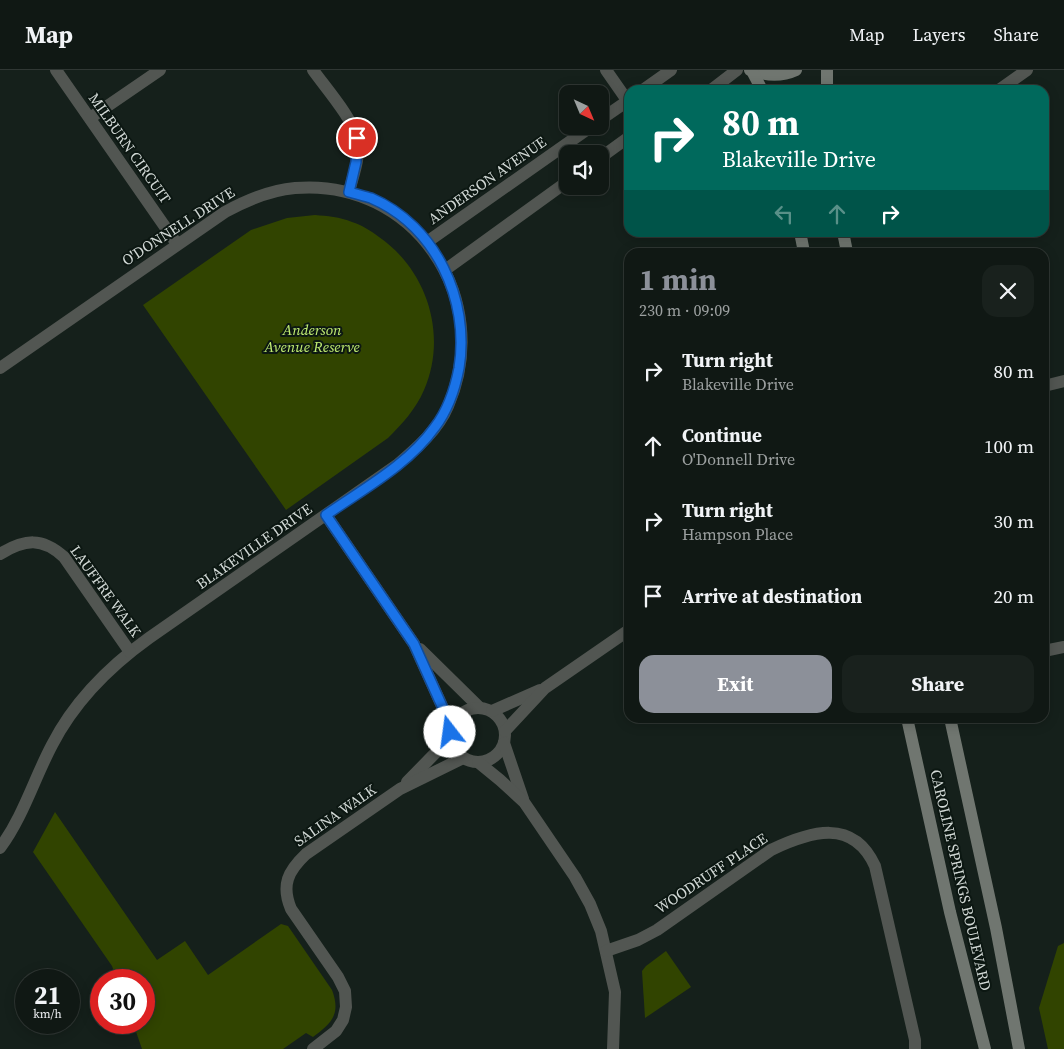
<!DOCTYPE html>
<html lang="en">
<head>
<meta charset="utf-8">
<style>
  body { margin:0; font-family:"Source Serif 4",serif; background:#19211d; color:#f1f3f6; height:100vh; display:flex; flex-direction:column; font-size:19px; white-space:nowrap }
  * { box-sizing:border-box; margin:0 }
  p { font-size:16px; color:#9ca0a0 }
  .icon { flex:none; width:28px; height:28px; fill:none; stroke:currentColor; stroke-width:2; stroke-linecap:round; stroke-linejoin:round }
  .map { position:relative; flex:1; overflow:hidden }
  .side { position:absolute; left:624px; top:178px; width:425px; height:475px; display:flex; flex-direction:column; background:#101814; border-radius:15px; box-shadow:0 2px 12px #0003,0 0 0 1px #303734 }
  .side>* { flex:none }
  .hud { position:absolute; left:624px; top:15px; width:425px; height:152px; border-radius:15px; box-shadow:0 2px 12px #0003,0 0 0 1px #303734; background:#00695c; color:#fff; overflow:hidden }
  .needle { width:32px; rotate:136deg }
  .buttons { position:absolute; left:559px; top:15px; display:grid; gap:10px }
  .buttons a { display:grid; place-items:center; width:50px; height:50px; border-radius:10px; background:#101814; box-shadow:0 2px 12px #0003,0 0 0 1px #303734; font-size:25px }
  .speed { position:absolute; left:15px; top:899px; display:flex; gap:10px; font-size:25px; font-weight:700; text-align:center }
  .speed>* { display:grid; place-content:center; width:65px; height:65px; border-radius:50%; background:#101814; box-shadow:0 2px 12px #0003,0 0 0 1px #303734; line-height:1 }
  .speed small { font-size:12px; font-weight:400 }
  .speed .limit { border:8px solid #d22; background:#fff; color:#111 }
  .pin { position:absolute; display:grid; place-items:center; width:42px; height:42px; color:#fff; margin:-21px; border:2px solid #fff; border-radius:50%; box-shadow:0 1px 5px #0007 }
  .me { position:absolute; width:55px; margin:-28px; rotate:345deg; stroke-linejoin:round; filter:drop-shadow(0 0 4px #0008) }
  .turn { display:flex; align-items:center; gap:18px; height:105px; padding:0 15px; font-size:22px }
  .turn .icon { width:65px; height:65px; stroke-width:2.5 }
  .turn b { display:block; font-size:35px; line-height:42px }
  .lanes { display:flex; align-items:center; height:48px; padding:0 15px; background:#0003; justify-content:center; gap:25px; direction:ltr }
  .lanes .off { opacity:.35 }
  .round { display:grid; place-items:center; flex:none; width:52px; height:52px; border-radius:15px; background:#19211d }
  .headline { display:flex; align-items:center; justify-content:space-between; height:85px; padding:0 15px }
  h1 { font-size:30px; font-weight:700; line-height:38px; color:#8c9099 }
  .action { display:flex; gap:10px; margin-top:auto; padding:10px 15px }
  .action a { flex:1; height:58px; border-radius:15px; background:#8c9099; color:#fff; font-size:20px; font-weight:700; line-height:58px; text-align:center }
  .action a+a { background:#19211d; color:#f1f3f6 }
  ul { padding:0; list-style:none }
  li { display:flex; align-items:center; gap:15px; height:75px; padding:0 15px }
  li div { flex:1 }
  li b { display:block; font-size:19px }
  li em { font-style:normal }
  header { display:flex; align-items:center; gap:30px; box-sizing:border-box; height:70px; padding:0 25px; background:#101814; border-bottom:1px solid #303734 }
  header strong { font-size:24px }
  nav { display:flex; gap:28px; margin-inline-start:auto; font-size:18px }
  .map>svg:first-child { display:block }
  .green { fill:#314400 }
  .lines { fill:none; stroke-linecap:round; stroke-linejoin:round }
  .minor { stroke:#525652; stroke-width:12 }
  .secondary { stroke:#707670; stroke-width:12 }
  .route-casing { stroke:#114b97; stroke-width:12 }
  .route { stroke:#1a73e8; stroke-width:9 }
  .labels { text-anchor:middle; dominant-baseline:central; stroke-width:4; stroke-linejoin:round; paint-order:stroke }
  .street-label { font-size:15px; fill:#d1d8d5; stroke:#0c1712 }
  .park-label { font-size:15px; font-style:italic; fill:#c0ec72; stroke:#0c1712 }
</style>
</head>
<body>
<header>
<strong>Map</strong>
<nav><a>Map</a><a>Layers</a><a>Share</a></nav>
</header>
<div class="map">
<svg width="1064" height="979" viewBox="0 0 1064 979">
  <rect width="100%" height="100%" fill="#15201b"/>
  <!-- green -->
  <g class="green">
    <path d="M315,145C327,146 340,147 352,152C362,155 371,161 379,167C427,200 448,265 424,320C416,339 402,354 388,368L286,440L143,235L251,160L287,148Z"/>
    <path d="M55,742L157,890L185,871L208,905L281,854L288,856L332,920C341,944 332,953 313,967L306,963L283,979H142L133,953L144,952V910H117L112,896L33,782Z"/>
    <polygon points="1064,873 1064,979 1048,979 1039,938 1058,876"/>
    <polygon points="666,881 691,917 645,948 642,901 646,896"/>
  </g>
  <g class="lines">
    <!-- minor -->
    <g class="minor">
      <polyline points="56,0 177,174"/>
      <path d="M313,0C325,17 354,50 357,69C361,86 353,105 349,122"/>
      <polyline points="606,0 629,33"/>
      <polyline points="643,20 671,0"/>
      <polyline points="711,20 737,0"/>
      <polyline points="999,20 1027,0"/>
      <polyline points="90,48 160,0"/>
      <polyline points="600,50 629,30"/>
      <polyline points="600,88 629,67"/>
      <polyline points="427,172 592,56"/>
      <polyline points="445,200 568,111"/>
      <path d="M0,298L225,142C247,130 270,120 295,118C414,108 495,228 448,336C438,360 417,378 397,395L149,568C110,596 74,632 52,675C34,709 23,747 0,778"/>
      <polyline points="1044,316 1064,311"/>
      <polyline points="326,445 414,574 451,656"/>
      <path d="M0,484C25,469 42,467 64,487L130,582"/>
      <polyline points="420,579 479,637"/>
      <polyline points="1044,581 1064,577"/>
      <circle cx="478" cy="665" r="27"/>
      <polyline points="492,641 540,620"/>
      <polyline points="505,661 545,618 629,560"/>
      <polyline points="504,673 523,729"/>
      <polyline points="478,692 500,710 524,732 575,807 590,834 601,861 615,922 613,979"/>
      <polyline points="407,712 450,668"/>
      <path d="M606,881L638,870L657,860L771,780C811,761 853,748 875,796L915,970V979"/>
      <path d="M313,979L336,961L343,950L346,937L345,921L338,907L291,839C281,815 288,801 306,784L400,719L463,688"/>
    </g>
    <!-- secondary -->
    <g class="secondary">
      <path d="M750,0C766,6 781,7 796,0"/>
      <polyline points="752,1 762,20"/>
      <polyline points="827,20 827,0"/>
      <polyline points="800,162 804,182"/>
      <polyline points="843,162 847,182"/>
      <polyline points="907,648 950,842 985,979"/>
      <polyline points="950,648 996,858 1019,979"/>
    </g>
  </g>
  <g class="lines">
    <defs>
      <path id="route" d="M357,68L356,92L349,122C356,124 364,126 371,128C436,156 470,230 459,298C455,319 448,340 435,357C408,395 363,419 326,445L414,574L451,656L450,662"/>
    </defs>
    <!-- route casing -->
    <use href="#route" class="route-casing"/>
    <!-- route -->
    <use href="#route" class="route"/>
  </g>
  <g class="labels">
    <!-- street labels -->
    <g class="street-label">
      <text transform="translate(130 78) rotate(55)">MILBURN CIRCUIT</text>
      <text transform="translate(487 110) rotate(-35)">ANDERSON AVENUE</text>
      <text transform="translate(178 156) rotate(-33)">O'DONNELL DRIVE</text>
      <text transform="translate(254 476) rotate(-35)">BLAKEVILLE DRIVE</text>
      <text transform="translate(106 521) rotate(54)">LAUFFRE WALK</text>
      <text transform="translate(335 745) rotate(-35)">SALINA WALK</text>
      <text transform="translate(711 803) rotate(-34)">WOODRUFF PLACE</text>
      <text transform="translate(961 810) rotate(77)">CAROLINE SPRINGS BOULEVARD</text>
    </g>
    <!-- park labels -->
    <g class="park-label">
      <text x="312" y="259">Anderson<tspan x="312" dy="17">Avenue Reserve</tspan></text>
    </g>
  </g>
</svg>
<div class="buttons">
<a><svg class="needle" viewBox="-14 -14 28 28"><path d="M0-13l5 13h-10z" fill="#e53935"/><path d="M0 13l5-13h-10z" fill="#9ca0a0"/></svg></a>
<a><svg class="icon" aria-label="sound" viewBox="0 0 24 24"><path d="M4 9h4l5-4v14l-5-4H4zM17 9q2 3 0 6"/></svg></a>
</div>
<div class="speed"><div>21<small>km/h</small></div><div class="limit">30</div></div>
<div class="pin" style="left:357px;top:68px;background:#d93025"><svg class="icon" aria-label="arrive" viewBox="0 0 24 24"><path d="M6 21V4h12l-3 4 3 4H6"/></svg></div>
<svg class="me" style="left:450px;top:662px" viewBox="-20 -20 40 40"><circle r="19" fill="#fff"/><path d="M0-13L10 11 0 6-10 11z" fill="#1a73e8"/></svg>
<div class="hud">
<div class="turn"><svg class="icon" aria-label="right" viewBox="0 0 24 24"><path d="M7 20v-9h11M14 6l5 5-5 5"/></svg><div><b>80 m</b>Blakeville Drive</div></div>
<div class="lanes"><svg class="icon off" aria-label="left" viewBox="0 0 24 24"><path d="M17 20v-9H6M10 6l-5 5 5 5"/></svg><svg class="icon off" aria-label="ahead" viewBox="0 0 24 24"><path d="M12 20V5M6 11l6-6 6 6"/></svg><svg class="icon" aria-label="right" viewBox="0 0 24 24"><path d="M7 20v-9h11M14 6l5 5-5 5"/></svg></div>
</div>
<section class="side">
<div class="headline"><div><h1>1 min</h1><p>230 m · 09:09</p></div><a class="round"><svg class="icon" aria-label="close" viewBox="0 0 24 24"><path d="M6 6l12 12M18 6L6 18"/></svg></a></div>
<ul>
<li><svg class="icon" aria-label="right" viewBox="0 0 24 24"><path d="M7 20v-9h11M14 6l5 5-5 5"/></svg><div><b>Turn right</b><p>Blakeville Drive</p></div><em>80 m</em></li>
<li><svg class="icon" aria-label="ahead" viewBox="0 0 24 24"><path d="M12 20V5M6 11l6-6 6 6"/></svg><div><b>Continue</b><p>O'Donnell Drive</p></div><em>100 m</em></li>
<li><svg class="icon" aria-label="right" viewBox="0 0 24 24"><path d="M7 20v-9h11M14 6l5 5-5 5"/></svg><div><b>Turn right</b><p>Hampson Place</p></div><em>30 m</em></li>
<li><svg class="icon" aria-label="arrive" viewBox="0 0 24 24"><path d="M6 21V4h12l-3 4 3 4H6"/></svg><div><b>Arrive at destination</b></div><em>20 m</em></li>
</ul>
<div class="action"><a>Exit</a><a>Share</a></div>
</section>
</div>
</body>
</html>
